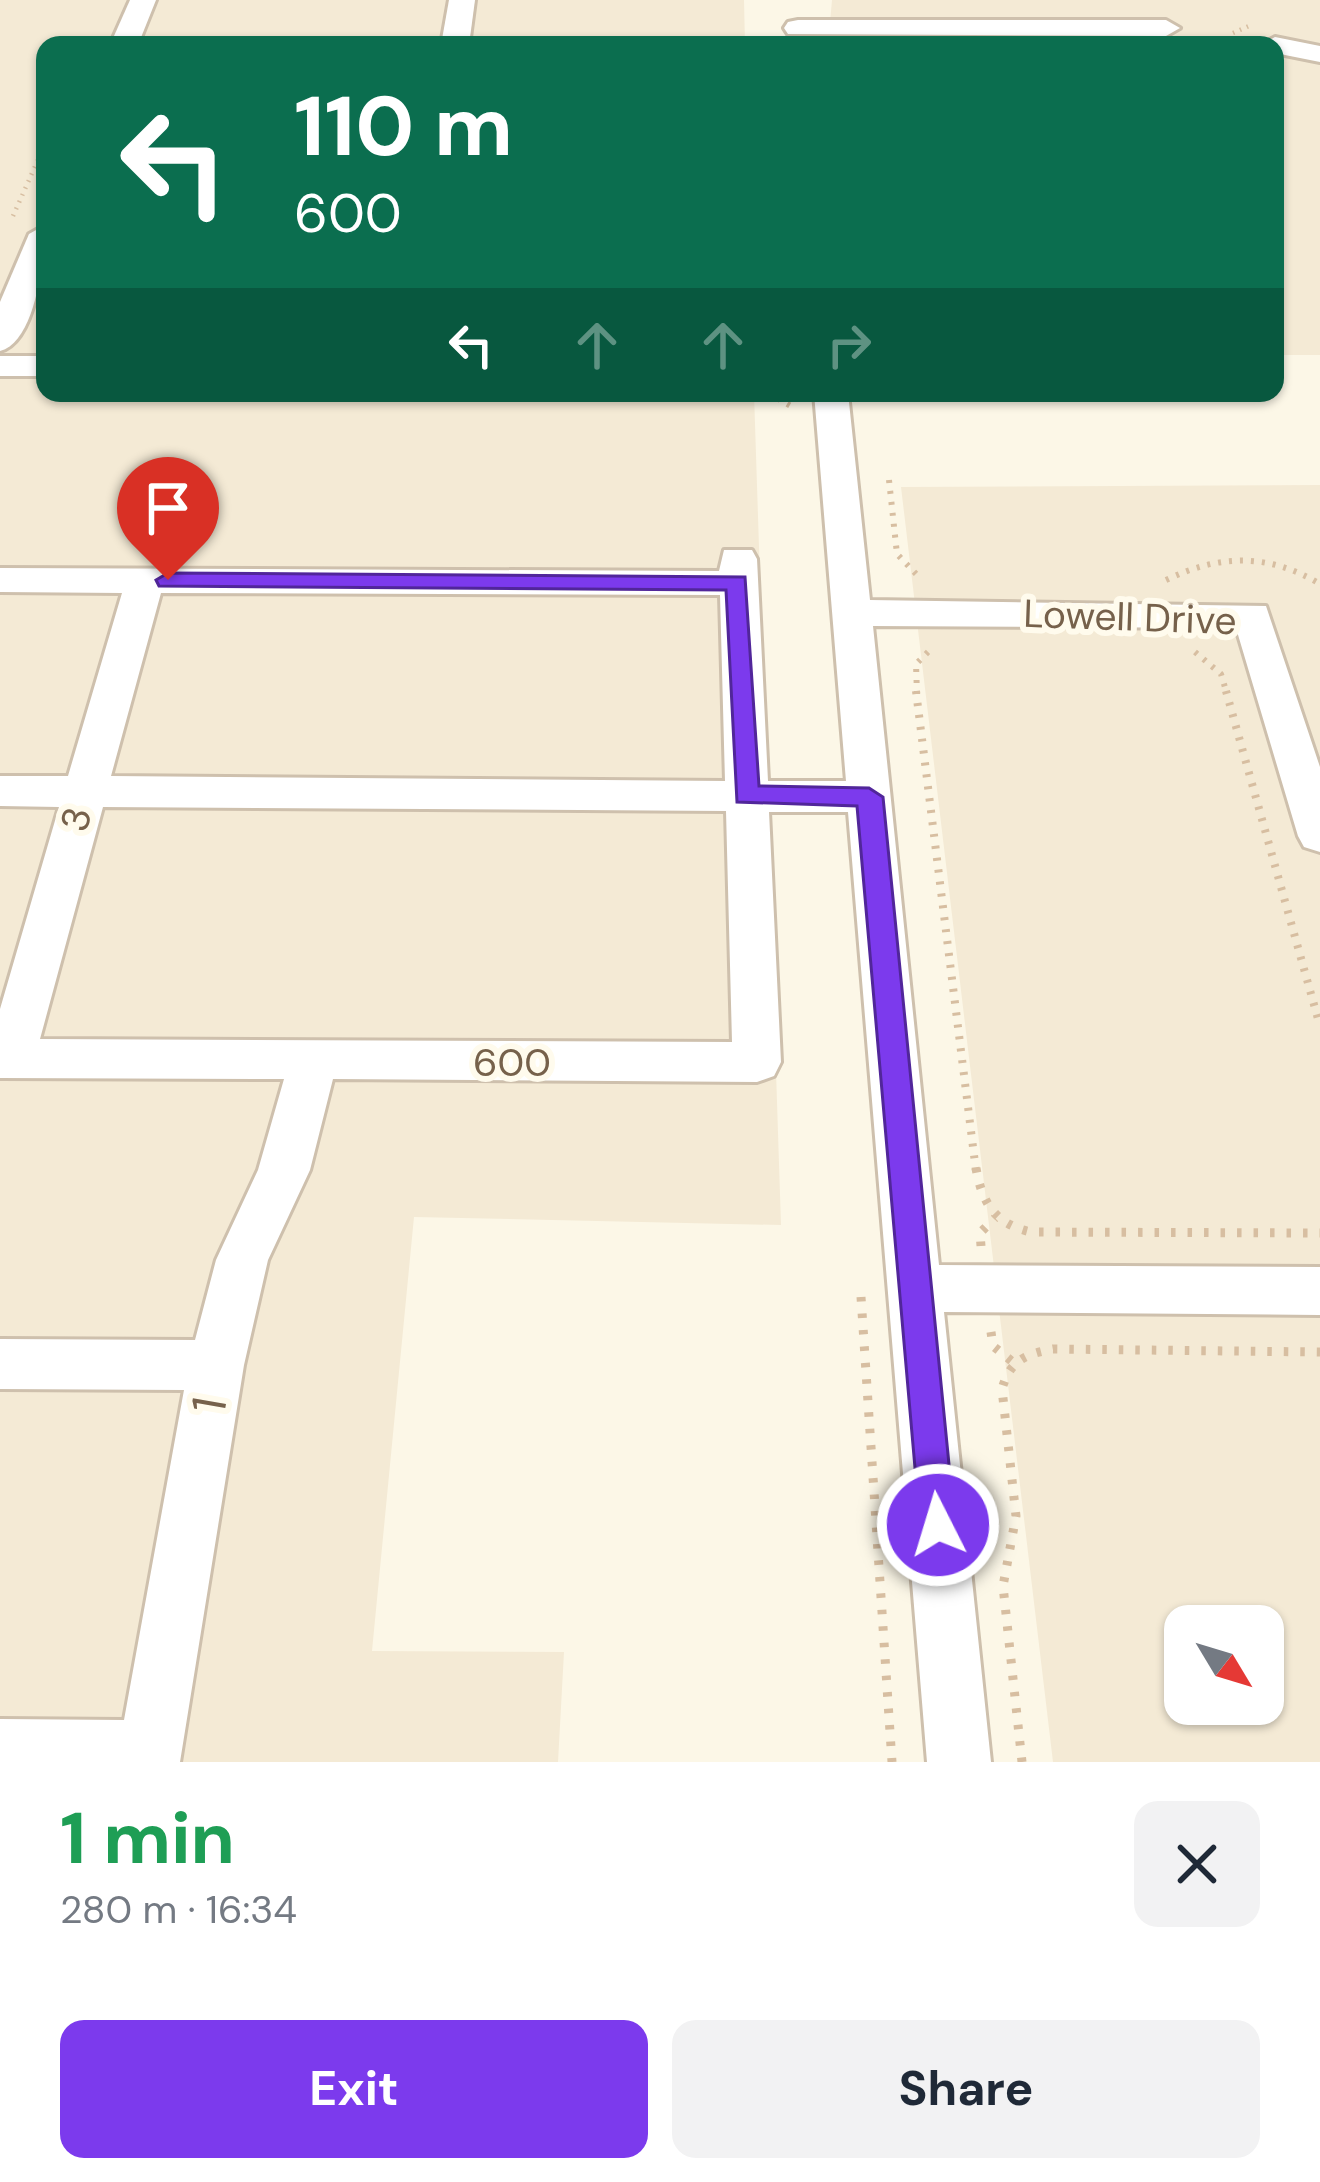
<!DOCTYPE html>
<html lang="en">
<head>
<meta charset="utf-8">
<style>
  body { margin:0; font-family:"DM Sans",sans-serif; background:#f2f2f3; color:#1f2937; height:100vh; display:flex; flex-direction:column; font-size:45px; white-space:nowrap }
  * { box-sizing:border-box; margin:0 }
  p { font-size:39px; color:#747a83 }
  .icon { flex:none; width:66px; height:66px; fill:none; stroke:currentColor; stroke-width:2; stroke-linecap:round; stroke-linejoin:round }
  .map { position:relative; height:1762px; overflow:hidden }
  .drawer { display:flex; flex-direction:column; background:#fff; flex:1 }
  .drawer>* { flex:none }
  .top-card { position:absolute; left:36px; top:36px; width:1248px; height:366px; border-radius:24px; box-shadow:0 3px 9px #0004; background:#0b6e4f; color:#fff; overflow:hidden }
  .needle { width:78px; rotate:128deg }
  .fabs { position:absolute; left:1164px; top:1605px; display:grid; gap:24px }
  .fabs a { display:grid; place-items:center; width:120px; height:120px; border-radius:24px; background:#fff; box-shadow:0 3px 9px #0004; font-size:60px }
  .pin { position:absolute; display:grid; place-items:center; width:102px; height:102px; color:#fff; margin:-123px -51px; border-radius:50% 50% 50% 0; rotate:-45deg; box-shadow:0 0 12px #0007 }
  .pin .icon { rotate:45deg }
  .me { position:absolute; width:132px; margin:-66px; rotate:355deg; stroke-linejoin:round; filter:drop-shadow(0 0 9px #0008) }
  .turn { display:flex; align-items:center; gap:42px; height:252px; padding:0 60px; font-size:54px }
  .turn .icon { width:156px; height:156px; stroke-width:2.5 }
  .turn b { display:block; font-size:84px; line-height:102px }
  .lanes { display:flex; align-items:center; height:114px; padding:0 60px; background:#0003; justify-content:center; gap:60px; direction:ltr }
  .lanes .off { opacity:.35 }
  .round { display:grid; place-items:center; flex:none; width:126px; height:126px; border-radius:24px; background:#f2f2f3 }
  .headline { display:flex; align-items:center; justify-content:space-between; height:204px; padding:0 60px }
  h1 { font-size:72px; font-weight:700; line-height:90px; color:#1e9e55 }
  .primary-button { display:flex; gap:24px; margin-top:auto; padding:24px 60px }
  .primary-button a { flex:1; height:138px; border-radius:24px; background:#7c3aed; color:#fff; font-size:48px; font-weight:700; line-height:138px; text-align:center }
  .primary-button a+a { background:#f2f2f3; color:#1f2937 }
  .map>svg:first-child { display:block }
  .residential { fill:#f4ead5; fill-rule:evenodd }
  .lines { fill:none; stroke-linecap:round; stroke-linejoin:round }
  .minor-casing { stroke:#cec0ad; stroke-width:6 }
  .path-far3 { stroke:#d7bea1; stroke-width:4.5; stroke-dasharray:1.5 6; stroke-linecap:butt }
  .path-far2 { stroke:#d7bea1; stroke-width:6; stroke-dasharray:3 8; stroke-linecap:butt }
  .path-far1 { stroke:#d7bea1; stroke-width:8; stroke-dasharray:3 9; stroke-linecap:butt }
  .path { stroke:#d7bea1; stroke-width:9; stroke-dasharray:4.5 12; stroke-linecap:butt }
  .minor { fill:#fff; fill-rule:evenodd }
  .route { fill:#7c3aed; stroke:#51269a; stroke-width:3 }
  .labels { text-anchor:middle; dominant-baseline:central; stroke-width:12; stroke-linejoin:round; paint-order:stroke }
  .street-label { font-size:39px; fill:#76614b; stroke:#fffbed }
  .near-street-label { font-size:48px; fill:#76614b; stroke:#fffbed }
</style>
</head>
<body>
<div class="map">
<svg width="1320" height="1762" viewBox="0 0 1320 1762">
  <rect width="100%" height="100%" fill="#fcf7e7"/>
  <!-- residential -->
  <g class="residential">
    <polygon points="0,0 744,0 745,45 45,45 45,393 754,393 781,1225 414,1217 372,1651 564,1652 558,1762 0,1762"/>
    <polygon points="832,0 1320,0 1320,355 1275,355 1275,45 828,45"/>
    <path d="M1320,485V1762H1053L901,487ZM1185,1626H1263V1704H1185Z"/>
  </g>
  <g class="lines">
    <defs>
      <g id="minor">
        <polygon points="130,0 156,0 138,45 110,45"/>
        <polygon points="449,0 475,0 469,45 441,45"/>
        <polygon points="798,20 1166,20 1180,28 1166,36 788,34 784,28 788,22"/>
        <polygon points="1275,37 1320,46 1320,62 1275,53 1275,45 1261,45"/>
        <path d="M45,225C45,256 36,342 0,351V302L29,234Z"/>
        <rect x="0" y="356" width="45" height="20"/>
        <path d="M814,393H848L870,600L1266,606L1320,767V852L1304,847L1298,836L1236,628L873,626L939,1265L1320,1267V1315L944,1312L991,1762H927L848,812H769L781,1062L774,1076L757,1082L333,1079L310,1170L268,1260L244,1365L180,1762H0V1719L124,1720L184,1390L0,1389V1339L195,1340L216,1260L258,1170L284,1079L0,1078V1009L59,807L0,806V776H68L122,593L0,592V568L719,571L724,550H752L757,559L768,781H846ZM161,593L720,595L725,781L111,776ZM103,807L726,811L732,1042L40,1039Z"/>
      </g>
    </defs>
    <!-- minor casing -->
    <use href="#minor" class="minor-casing"/>
    <!-- path-far3 -->
    <g class="path-far3">
      <polyline points="1233,33 1249,26"/>
      <polyline points="13,216 45,144"/>
    </g>
    <!-- path-far2 -->
    <g class="path-far2">
      <polyline points="768,393 796,409"/>
      <polyline points="889,480 897,554 918,576"/>
      <path d="M1166,580C1220,554 1268,553 1320,584"/>
      <polyline points="1195,652 1221,674 1227,694"/>
      <polyline points="917,694 916,664 929,651"/>
    </g>
    <!-- path-far1 -->
    <g class="path-far1">
      <polyline points="916,691 976,1171"/>
      <polyline points="1226,691 1320,1026"/>
    </g>
    <!-- path -->
    <g class="path">
      <path d="M976,1168C982,1203 995,1224 1031,1232L1320,1233"/>
      <polyline points="981,1246 980,1233 995,1218"/>
      <polyline points="861,1297 892,1762"/>
      <polyline points="991,1332 993,1346 1014,1363"/>
      <path d="M1022,1762L1003,1586L1016,1516L1002,1389C1010,1360 1026,1354 1053,1349L1320,1352"/>
    </g>
    <!-- minor -->
    <use href="#minor" class="minor"/>
  </g>
  <!-- route -->
  <polygon class="route" points="168,573 745,577 759,786 869,788 883,797 955,1525 950,1537 938,1542 925,1537 920,1525 857,806 737,802 726,590 159,586 156,580"/>
  <g class="labels">
    <!-- street labels -->
    <g class="street-label">
      <text transform="translate(1130 617) rotate(2)">Lowell Drive</text>
      <text transform="translate(76 819) rotate(-75)">3</text>
      <text x="512" y="1062">600</text>
    </g>
    <!-- near-street labels -->
    <g class="near-street-label">
      <text transform="translate(209 1405) rotate(-80)">1</text>
    </g>
  </g>
</svg>
<div class="fabs">
<a><svg class="needle" viewBox="-14 -14 28 28"><path d="M0-13l5 13h-10z" fill="#e53935"/><path d="M0 13l5-13h-10z" fill="#747a83"/></svg></a>
</div>
<div class="pin" style="left:168px;top:580px;background:#d93025"><svg class="icon" aria-label="arrive" viewBox="0 0 24 24"><path d="M6 21V4h12l-3 4 3 4H6"/></svg></div>
<svg class="me" style="left:938px;top:1525px" viewBox="-20 -20 40 40"><circle r="17" fill="#7c3aed" stroke="#fff" stroke-width="3"/><path d="M0-11L8 9 0 5-8 9z" fill="#fff"/></svg>
<div class="top-card">
<div class="turn"><svg class="icon" aria-label="left" viewBox="0 0 24 24"><path d="M17 20v-9H6M10 6l-5 5 5 5"/></svg><div><b>110 m</b>600</div></div>
<div class="lanes"><svg class="icon" aria-label="left" viewBox="0 0 24 24"><path d="M17 20v-9H6M10 6l-5 5 5 5"/></svg><svg class="icon off" aria-label="ahead" viewBox="0 0 24 24"><path d="M12 20V5M6 11l6-6 6 6"/></svg><svg class="icon off" aria-label="ahead" viewBox="0 0 24 24"><path d="M12 20V5M6 11l6-6 6 6"/></svg><svg class="icon off" aria-label="right" viewBox="0 0 24 24"><path d="M7 20v-9h11M14 6l5 5-5 5"/></svg></div>
</div>
</div>
<section class="drawer">
<div class="headline"><div><h1>1 min</h1><p>280 m · 16:34</p></div><a class="round"><svg class="icon" aria-label="close" viewBox="0 0 24 24"><path d="M6 6l12 12M18 6L6 18"/></svg></a></div>
<div class="primary-button"><a>Exit</a><a>Share</a></div>
</section>
</body>
</html>
